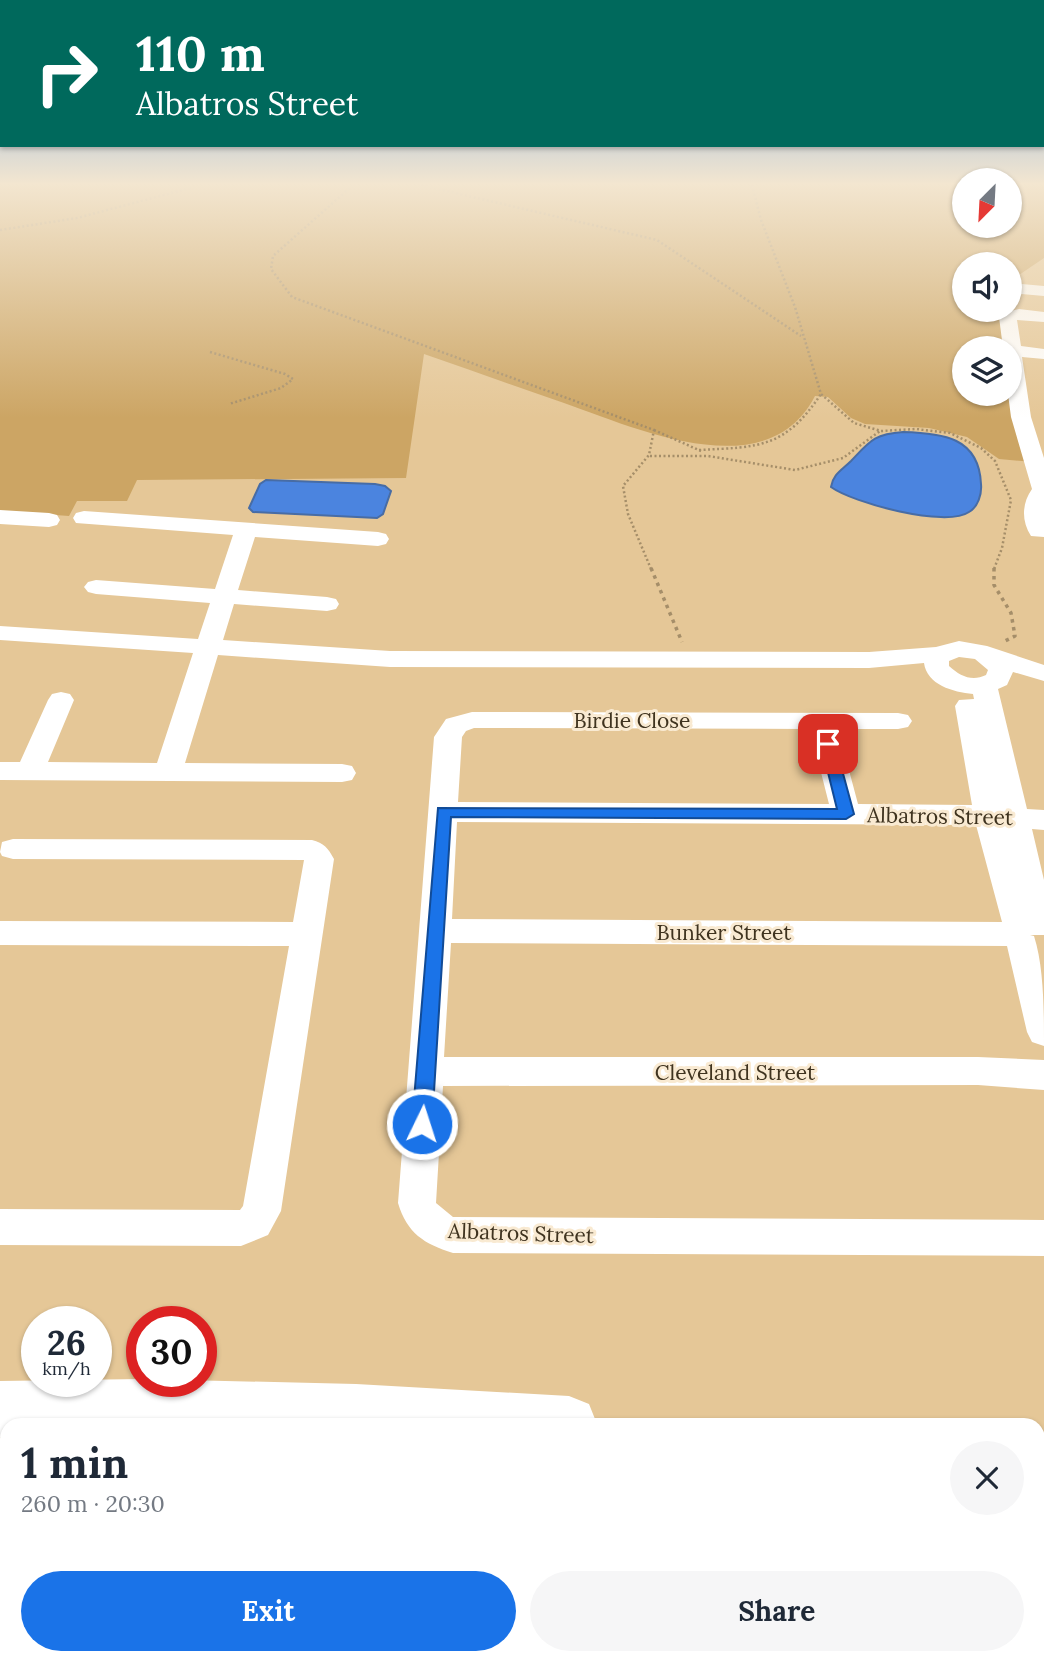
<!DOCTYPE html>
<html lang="en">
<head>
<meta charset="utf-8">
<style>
  body { margin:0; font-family:Lora,serif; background:#f6f6f7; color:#1f2937; height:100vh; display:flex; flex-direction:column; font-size:26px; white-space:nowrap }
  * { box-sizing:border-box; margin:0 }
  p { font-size:23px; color:#747a83 }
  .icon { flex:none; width:38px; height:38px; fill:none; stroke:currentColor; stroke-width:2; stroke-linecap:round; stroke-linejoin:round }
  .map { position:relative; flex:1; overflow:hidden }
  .drawer { position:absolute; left:0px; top:1418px; width:1045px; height:247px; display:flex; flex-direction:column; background:#fff; border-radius:21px 21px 0 0; box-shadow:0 2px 5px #0004 }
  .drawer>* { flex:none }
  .guide { position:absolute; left:0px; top:0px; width:1045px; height:147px; box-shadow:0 2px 5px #0004; background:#00695c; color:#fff; overflow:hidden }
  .needle { width:46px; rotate:204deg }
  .buttons { position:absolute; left:952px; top:168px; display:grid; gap:14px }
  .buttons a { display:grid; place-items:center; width:70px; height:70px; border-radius:50%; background:#fff; box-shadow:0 2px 5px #0004; font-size:35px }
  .speed { position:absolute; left:21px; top:1306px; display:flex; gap:14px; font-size:35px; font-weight:700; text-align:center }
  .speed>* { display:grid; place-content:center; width:91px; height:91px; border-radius:50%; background:#fff; box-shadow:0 2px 5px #0004; line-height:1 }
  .speed small { font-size:18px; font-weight:400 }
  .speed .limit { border:10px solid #d22; background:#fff; color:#111 }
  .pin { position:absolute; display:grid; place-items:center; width:60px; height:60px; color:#fff; margin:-30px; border-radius:14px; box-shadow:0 4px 10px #0006 }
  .me { position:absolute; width:77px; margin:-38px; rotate:4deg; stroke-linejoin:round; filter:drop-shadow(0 0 5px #0008) }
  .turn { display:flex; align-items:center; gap:24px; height:147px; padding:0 21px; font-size:32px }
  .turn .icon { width:91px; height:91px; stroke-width:2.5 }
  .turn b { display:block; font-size:49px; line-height:60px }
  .round { display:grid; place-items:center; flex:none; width:74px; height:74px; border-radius:37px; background:#f6f6f7 }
  .head { display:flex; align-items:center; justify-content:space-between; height:119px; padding:0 21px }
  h1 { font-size:42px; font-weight:700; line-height:52px }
  .button { display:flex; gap:14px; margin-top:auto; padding:14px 21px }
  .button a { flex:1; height:80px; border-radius:42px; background:#1a73e8; color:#fff; font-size:28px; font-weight:700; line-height:80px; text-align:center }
  .button a+a { background:#f6f6f7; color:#1f2937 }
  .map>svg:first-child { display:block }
  .green { fill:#cca564; fill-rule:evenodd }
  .water { fill:#4b84df; stroke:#476ca5; stroke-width:2 }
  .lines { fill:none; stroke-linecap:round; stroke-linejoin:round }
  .path-far2 { stroke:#a58e69; stroke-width:2.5; stroke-dasharray:2 2.5; stroke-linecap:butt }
  .path-far1 { stroke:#a58e69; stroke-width:3.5; stroke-dasharray:3.5 4.5; stroke-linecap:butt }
  .path { stroke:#a58e69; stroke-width:6; stroke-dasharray:5 8; stroke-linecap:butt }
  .minor { fill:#fff; fill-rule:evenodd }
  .major { fill:#fff; fill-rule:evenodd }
  .route { fill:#1a73e8; stroke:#114b97; stroke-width:2 }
  .labels { text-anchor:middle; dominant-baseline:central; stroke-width:6; stroke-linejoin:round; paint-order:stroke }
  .street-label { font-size:21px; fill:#3f331f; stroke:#f9ead2 }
</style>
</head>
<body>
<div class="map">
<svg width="1044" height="1664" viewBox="0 0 1044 1664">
  <rect width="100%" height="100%" fill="#e5c797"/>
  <!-- green -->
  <g class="green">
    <path d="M0,185H964V226H1010V185H1044V258L1010,281V264H964V310H1010V297L1034,462L999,459L967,437L929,428L865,424L851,418L828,397L815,396C767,489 636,428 564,403C517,387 471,370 424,354L406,478L137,480L127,501H77L69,516L0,511ZM964,348H1010V394H964Z"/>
    <polygon points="7,1610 7,1657 220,1657 218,1664 0,1664 0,1611"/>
  </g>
  <!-- water -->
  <g class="water">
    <path d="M903,432C942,433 979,437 981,484C982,494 978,507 969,512C946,528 853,503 831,487C833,474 842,470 851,461C870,441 874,434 903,432Z"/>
    <polygon points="266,480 375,484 385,486 391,491 383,514 377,518 253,512 249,508 260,484"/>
  </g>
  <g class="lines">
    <!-- path-far2 -->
    <g class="path-far2">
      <polyline points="353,185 273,256 271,269 292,297 654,430 649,455 623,486 628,514 651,569"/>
      <polyline points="421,185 657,240 801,336"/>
      <polyline points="752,185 761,220 795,307 821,394 854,423 881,431 916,429 950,433 981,448 995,461 1011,500 1002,548 994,569"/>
      <polyline points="0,230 77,218 198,186"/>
      <polyline points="210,352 285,374 293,379 281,388 229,404"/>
      <polyline points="654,430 701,451"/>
      <path d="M699,450C760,447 785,448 821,394"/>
      <polyline points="650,456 708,456 795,470 843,458 880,431"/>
    </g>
    <!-- path-far1 -->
    <g class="path-far1">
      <polyline points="651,568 682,642"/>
      <polyline points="994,568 994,585 1011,613 1015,636 1005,641"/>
    </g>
    <!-- path -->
    <g class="path">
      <polyline points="0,1501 7,1501"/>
      <polyline points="1038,1563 1044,1564"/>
    </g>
    <!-- minor -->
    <g class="minor">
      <polygon points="1010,283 1044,286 1044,296 1010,293"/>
      <path d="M1019,309L1044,312V322L1017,320L1021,346L1044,349V359L1022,357L1031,417L1044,458V537L1031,536C1021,521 1022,503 1032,489L1011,417L1008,394L1010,348H1003L999,317L1002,313Z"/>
      <polygon points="0,510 49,513 57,515 60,520 57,525 49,527 0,524"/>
      <path d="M84,511L378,532L386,534L389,539L386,544L378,546L255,537L238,590L327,597L336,599L339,604L336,609L327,611L234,604L223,640L390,651L869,652L936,647L959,641L987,646L1044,665V681L1013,672L1007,685L998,689L1027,809L1044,810V830L1032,829L1044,880V935H1030L1034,936C1044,967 1044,1011 1044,1046L1032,1042L1027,1032L1007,946L451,943L444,1057H978L1044,1060V1090L978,1085L443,1086L436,1203L453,1217L1044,1220V1256L453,1253C424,1244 407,1233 398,1203L434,737L446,719L472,712L898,713L908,715L912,721L908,727L898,729H838L858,804L972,805L955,706L959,700L974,699L973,694C953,692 927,685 924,663L869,668L390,667L218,655L185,763L342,764L352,766L356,773L352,780L342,782L0,780V762H20L48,700L52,694L61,692L70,694L74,700L48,762L157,763L193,653L0,640V626L198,639L210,603L96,594L88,592L84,587L88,582L96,580L215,589L233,535L76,523L73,518L76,513ZM959,657L975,659L988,670L986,675C972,682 960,676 949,666V661ZM474,728L810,729L829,804L458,802L462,737L466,731ZM457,822L976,825L1002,922L452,919Z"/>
      <path d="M13,839L312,840C324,843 328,848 334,859L281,1211L268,1235L241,1246L0,1245V1209L240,1210L243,1206L289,946L0,945V921L293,922L304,860L13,859L2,856L0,852L2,842Z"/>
      <polygon points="1038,1627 1044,1628 1044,1664 1018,1664 1015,1657 1038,1657"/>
      <polygon points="352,1657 405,1657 402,1664 349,1664"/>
    </g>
    <!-- major -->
    <g class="major">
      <polygon points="142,1379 356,1384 569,1396 589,1404 597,1424 7,1424 7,1437 0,1437 0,1381"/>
      <polygon points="1038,1454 1044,1455 1044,1513 1038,1512"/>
    </g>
  </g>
  <!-- sky -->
  <linearGradient id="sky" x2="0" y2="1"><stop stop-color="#69a1e4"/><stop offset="0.44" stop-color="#f3e6d0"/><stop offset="1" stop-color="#f3e6d0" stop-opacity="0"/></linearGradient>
  <rect width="1044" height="418" fill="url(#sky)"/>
  <!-- route -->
  <polygon class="route" points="828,740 835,744 854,814 846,819 451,817 432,1124 429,1130 422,1133 415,1130 412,1124 438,808 837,809 821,744"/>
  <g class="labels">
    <!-- street labels -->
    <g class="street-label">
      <text x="632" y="720">Birdie Close</text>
      <text transform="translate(940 816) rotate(1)">Albatros Street</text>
      <text x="724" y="932">Bunker Street</text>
      <text x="735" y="1072">Cleveland Street</text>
      <text transform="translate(521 1233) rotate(2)">Albatros Street</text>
    </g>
  </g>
</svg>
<div class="buttons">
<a><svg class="needle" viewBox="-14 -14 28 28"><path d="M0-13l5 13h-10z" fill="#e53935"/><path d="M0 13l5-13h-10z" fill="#747a83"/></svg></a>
<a><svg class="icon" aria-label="sound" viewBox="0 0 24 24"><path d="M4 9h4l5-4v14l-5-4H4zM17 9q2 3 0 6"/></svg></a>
<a><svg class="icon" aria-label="layers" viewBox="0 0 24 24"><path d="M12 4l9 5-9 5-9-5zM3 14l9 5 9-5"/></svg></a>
</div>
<div class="speed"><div>26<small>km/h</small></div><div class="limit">30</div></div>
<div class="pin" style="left:828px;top:744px;background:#d93025"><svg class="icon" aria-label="arrive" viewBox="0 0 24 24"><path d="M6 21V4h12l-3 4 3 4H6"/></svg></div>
<svg class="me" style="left:422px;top:1124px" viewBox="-20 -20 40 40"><circle r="17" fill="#1a73e8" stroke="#fff" stroke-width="3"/><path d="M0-11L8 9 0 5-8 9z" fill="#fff"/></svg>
<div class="guide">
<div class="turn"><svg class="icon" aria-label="right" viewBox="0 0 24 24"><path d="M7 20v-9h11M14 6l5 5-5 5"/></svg><div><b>110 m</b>Albatros Street</div></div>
</div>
<section class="drawer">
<div class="head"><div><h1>1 min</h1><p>260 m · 20:30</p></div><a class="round"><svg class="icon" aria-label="close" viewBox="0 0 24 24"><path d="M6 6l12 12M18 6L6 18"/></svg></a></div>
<div class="button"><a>Exit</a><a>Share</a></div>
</section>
</div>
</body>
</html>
